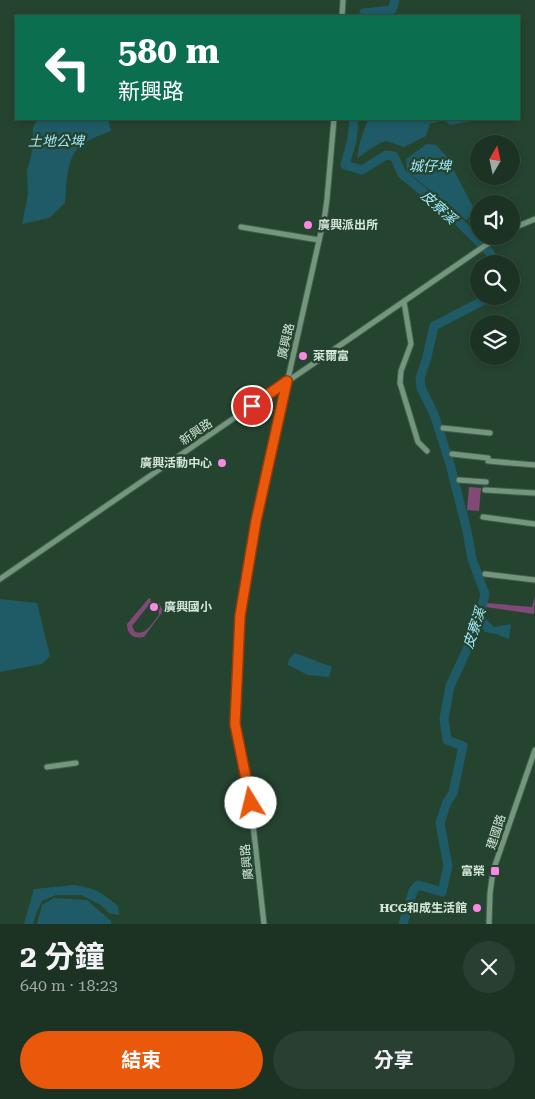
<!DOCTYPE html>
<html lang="zh-TW">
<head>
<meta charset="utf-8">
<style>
  body { margin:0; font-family:"Roboto Serif","Noto Sans TC",serif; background:#293f31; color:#f1f3f6; height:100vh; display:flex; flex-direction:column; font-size:19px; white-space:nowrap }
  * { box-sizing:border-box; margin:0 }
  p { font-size:16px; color:#a0aaa6 }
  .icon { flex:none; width:28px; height:28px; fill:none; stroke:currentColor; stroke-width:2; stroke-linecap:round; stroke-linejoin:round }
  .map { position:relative; height:924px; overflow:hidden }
  .drawer { display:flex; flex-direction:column; background:#1c3324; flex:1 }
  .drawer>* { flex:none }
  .top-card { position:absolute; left:15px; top:15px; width:505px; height:105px; border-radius:0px; box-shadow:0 2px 8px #0003,0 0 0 1px #3a4e41; background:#0b6e4f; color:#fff; overflow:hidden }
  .needle { width:32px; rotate:9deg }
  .controls { position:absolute; left:470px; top:135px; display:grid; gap:10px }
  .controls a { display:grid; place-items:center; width:50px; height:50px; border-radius:50%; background:#1c3324; box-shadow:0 2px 8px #0003,0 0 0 1px #3a4e41; font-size:25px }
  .pin { position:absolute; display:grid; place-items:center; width:42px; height:42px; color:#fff; margin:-21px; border:2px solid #fff; border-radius:50%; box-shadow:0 1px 5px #0007 }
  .me { position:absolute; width:55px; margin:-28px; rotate:351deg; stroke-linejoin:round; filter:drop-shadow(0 0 4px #0008) }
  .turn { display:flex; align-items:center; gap:18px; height:105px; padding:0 20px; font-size:22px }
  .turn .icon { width:65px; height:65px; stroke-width:2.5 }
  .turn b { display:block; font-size:35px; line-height:42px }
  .round { display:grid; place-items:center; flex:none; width:52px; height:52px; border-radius:26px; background:#293f31 }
  .head { display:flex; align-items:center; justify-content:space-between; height:85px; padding:0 20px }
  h1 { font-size:30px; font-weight:700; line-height:38px }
  .primary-button { display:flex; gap:10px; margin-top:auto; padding:10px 20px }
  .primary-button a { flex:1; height:58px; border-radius:30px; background:#ea580c; color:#fff; font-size:20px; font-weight:700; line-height:58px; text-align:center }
  .primary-button a+a { background:#293f31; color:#f1f3f6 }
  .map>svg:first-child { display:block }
  .green { fill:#814a76; fill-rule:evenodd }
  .water { fill:#1f5b67 }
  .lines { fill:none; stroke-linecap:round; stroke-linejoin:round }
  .river { stroke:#1f5b67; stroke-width:9 }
  .minor-casing { stroke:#435f4d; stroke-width:7 }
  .minor { stroke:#74967f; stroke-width:5 }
  .route-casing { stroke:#983908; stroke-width:12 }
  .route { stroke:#ea580c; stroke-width:9 }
  .poi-dot { fill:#fb87e5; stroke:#254430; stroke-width:2 }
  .labels { text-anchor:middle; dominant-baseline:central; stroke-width:5; stroke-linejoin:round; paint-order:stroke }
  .poi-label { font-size:12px; font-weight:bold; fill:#d4e6d9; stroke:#254430; text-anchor:start }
  .street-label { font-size:12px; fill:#d4e6d9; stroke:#254430 }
  .water-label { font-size:14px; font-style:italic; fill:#a0e8f9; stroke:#254430 }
</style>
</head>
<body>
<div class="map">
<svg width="535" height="924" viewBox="0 0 535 924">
  <rect width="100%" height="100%" fill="#254430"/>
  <!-- green -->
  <g class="green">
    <polygon points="469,487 481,488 479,511 467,510"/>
    <polygon points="535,596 534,614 486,607 486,603 532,607"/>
    <path d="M149,598L151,599L150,601L159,603L163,611L144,637C134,639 127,635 127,624ZM153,605L158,608L159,615C152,623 146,636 135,632L132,626L148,606Z"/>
  </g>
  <!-- water -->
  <g class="water">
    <path d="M38,119H108L111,131C103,134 94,137 86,142C65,153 67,183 65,203L49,218L22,224L28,195L27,171L33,148V127Z"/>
    <polygon points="368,119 481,119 451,125 443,120 430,124 426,136 404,147 386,141 380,143 357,158 360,142"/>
    <polygon points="427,144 436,145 447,157 475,211 466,220 451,206 407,172 406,159"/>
    <polygon points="0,599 37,603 50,656 42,664 0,672"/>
    <polygon points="484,617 494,627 511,624 509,639 496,634 485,632 481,626"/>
    <polygon points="295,653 332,667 329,677 308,675 288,665 289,659"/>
    <path d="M75,885C97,889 101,892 118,906L119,915L109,913L101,905L81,895H56L42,901L37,911L33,924H24L34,889Z"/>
    <polygon points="54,898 87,900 111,921 111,924 37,924 42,905"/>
  </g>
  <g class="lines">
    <!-- river -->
    <g class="river">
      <polyline points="364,16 364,13 392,10 395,0"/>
      <polyline points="354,119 352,140 345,165 362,170 386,155 394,156 402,174 455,218 490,253 494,264"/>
      <polyline points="403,924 413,891 418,885 442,892 448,866 440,823 447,802 453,793 463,746 447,740 444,719 450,686 476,630 485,594 472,559 467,531 450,464 434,414 421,388 420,378 427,357 434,326 492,296"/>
    </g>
    <defs>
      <g id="minor">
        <polyline points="342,16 343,0"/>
        <polyline points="241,227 319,240"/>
        <polyline points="511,229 535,219"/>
        <polyline points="404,302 411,344 401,371 400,383 418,442 427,451"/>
        <polyline points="443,428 490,433"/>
        <polyline points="452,454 488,458"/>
        <polyline points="488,461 535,465"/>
        <polyline points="459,480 486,482"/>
        <polyline points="485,490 535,493"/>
        <polyline points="483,517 535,524"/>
        <polyline points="485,574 535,580"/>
        <polyline points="0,579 499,236"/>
        <polyline points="47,767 76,763"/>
        <polyline points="264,924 249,788 235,725 240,616 256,521 325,214 327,199 334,119"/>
        <polyline points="489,924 490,893 493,871 535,750"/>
      </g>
    </defs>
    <!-- minor casing -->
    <use href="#minor" class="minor-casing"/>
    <!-- minor -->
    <use href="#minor" class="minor"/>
  </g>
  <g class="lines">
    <defs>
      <polyline id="route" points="251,803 235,724 240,616 256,521 287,381 252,406"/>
    </defs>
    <!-- route casing -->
    <use href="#route" class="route-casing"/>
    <!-- route -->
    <use href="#route" class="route"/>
  </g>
  <!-- markers -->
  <g class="poi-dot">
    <circle cx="308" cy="225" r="5"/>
    <circle cx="303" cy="356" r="5"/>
    <circle cx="222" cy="463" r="5"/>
    <circle cx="154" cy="607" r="5"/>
    <rect x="490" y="866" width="10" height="10" rx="2.5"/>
    <circle cx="477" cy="908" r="5"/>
  </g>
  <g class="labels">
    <!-- poi labels -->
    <g class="poi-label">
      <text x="318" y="225">廣興派出所</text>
      <text x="313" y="356">萊爾富</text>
      <text x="212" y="463" text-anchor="end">廣興活動中心</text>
      <text x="164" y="607">廣興國小</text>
      <text x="485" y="871" text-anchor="end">富榮</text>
      <text x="467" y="908" text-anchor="end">HCG和成生活館</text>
    </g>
    <!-- street labels -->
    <g class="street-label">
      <text transform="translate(286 341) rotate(-77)">廣興路</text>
      <text transform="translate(196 432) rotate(-34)">新興路</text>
      <text transform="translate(496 832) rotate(-72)">建國路</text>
      <text transform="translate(247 862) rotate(-96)">廣興路</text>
    </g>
    <!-- water labels -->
    <g class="water-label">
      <text x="56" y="141">土地公埤</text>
      <text x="430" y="166">城仔埤</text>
      <text transform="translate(439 207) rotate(42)">皮寮溪</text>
      <text transform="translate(474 628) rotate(-71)">皮寮溪</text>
    </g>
  </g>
</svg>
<div class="controls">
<a><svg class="needle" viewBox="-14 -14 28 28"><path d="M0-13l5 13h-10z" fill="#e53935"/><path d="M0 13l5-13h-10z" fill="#a0aaa6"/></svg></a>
<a><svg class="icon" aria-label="sound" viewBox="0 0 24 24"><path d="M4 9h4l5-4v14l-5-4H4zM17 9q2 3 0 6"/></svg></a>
<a><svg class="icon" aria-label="search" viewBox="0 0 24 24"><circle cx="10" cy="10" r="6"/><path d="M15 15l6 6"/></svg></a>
<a><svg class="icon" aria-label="layers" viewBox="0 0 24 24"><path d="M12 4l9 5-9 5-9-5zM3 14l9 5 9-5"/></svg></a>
</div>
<div class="pin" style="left:252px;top:406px;background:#d93025"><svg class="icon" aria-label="arrive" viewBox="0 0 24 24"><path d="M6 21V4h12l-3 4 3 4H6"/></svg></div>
<svg class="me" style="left:251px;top:803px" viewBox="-20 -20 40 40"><circle r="19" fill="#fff"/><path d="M0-13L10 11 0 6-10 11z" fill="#ea580c"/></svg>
<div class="top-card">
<div class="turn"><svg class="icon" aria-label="left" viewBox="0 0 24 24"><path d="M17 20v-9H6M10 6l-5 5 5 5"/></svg><div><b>580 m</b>新興路</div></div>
</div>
</div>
<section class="drawer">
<div class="head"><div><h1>2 分鐘</h1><p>640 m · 18:23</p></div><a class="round"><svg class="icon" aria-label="close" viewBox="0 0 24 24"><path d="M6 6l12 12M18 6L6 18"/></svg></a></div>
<div class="primary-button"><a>結束</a><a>分享</a></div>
</section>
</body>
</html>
